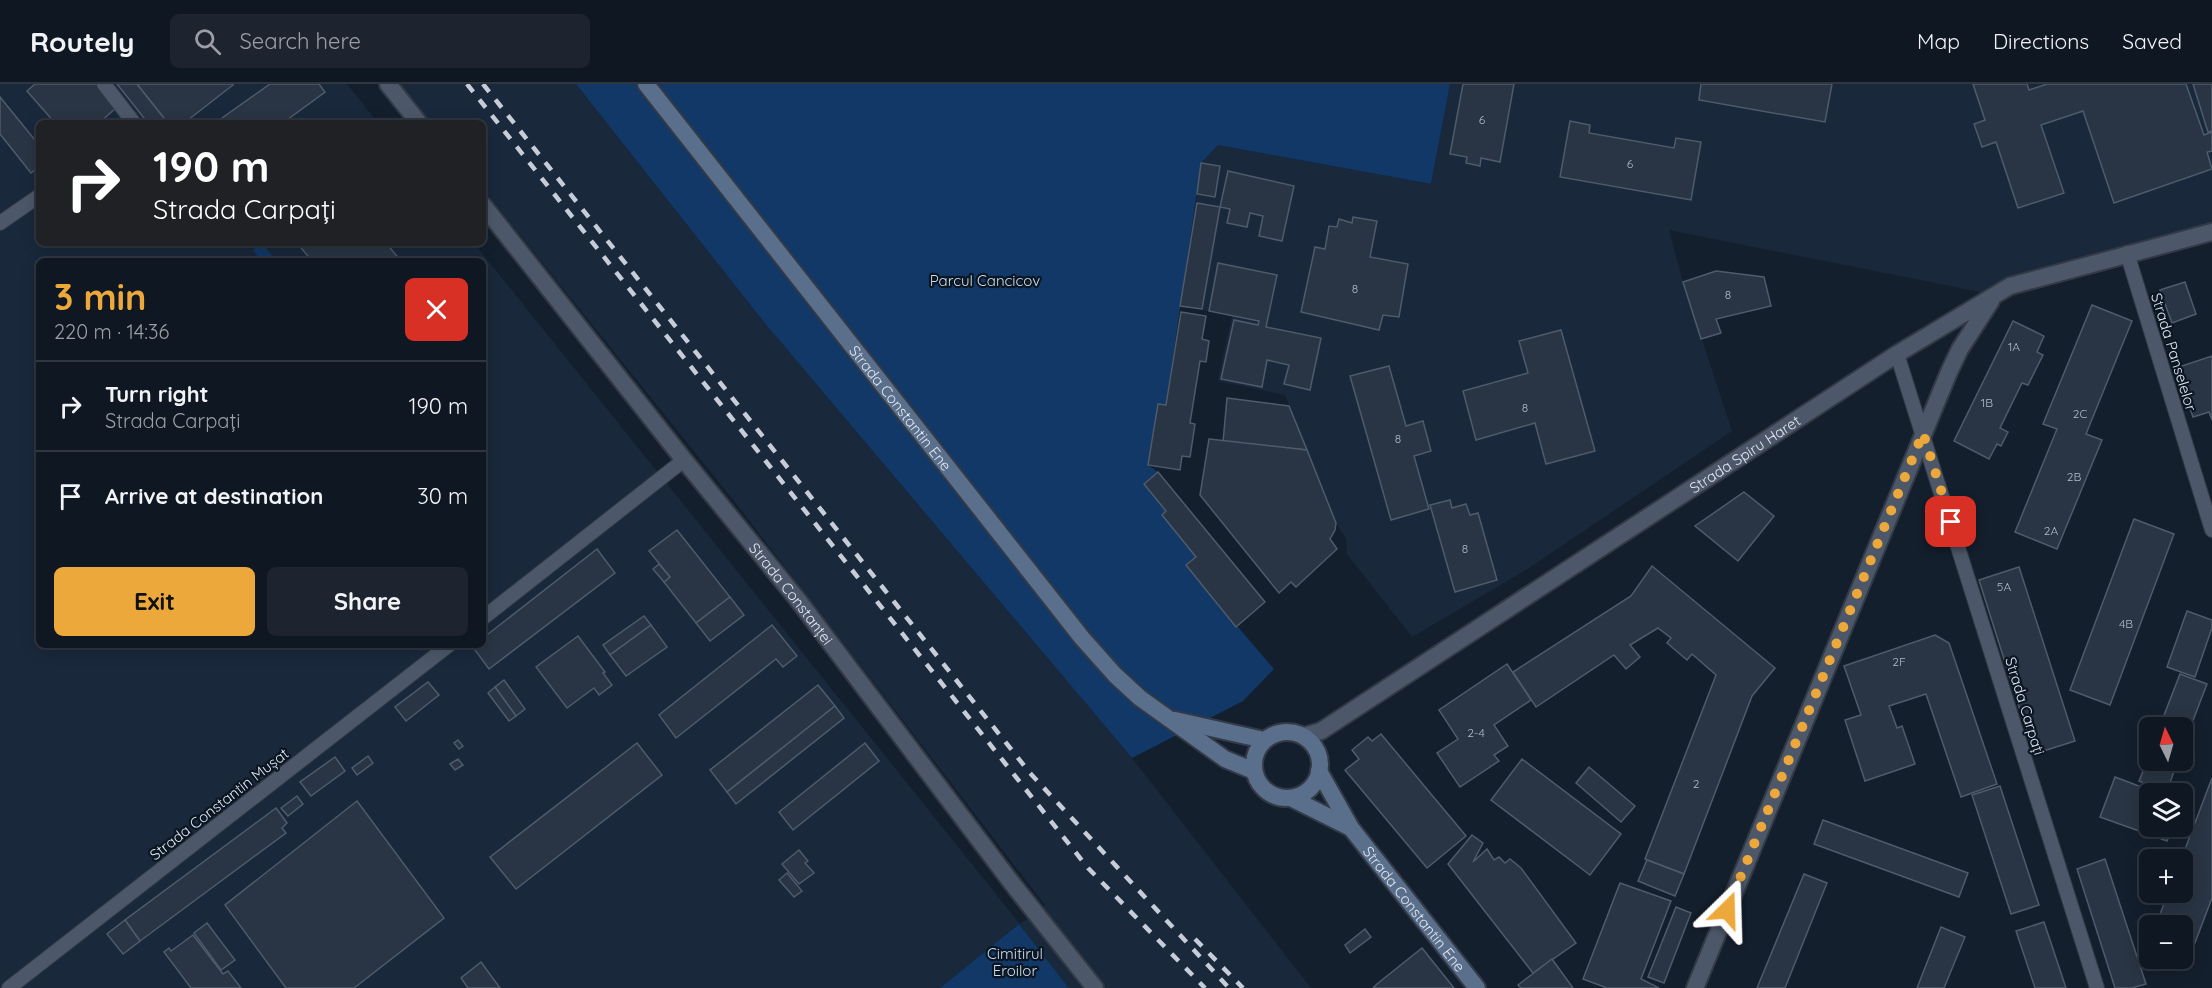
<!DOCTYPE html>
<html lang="en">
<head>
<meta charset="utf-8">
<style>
  body { margin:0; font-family:Quicksand,sans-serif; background:#1d242f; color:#f1f3f6; height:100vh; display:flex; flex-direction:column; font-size:22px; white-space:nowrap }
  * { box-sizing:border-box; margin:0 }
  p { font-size:20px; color:#9b9fa5 }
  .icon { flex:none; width:33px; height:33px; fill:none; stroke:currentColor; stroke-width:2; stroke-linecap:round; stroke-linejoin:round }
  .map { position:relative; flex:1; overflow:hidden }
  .panel { position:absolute; left:36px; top:174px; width:450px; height:390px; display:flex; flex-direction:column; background:#0f1722; border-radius:9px; box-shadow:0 3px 15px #0003,0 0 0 2px #2f3640 }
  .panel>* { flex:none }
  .guide { position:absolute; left:36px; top:36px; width:450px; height:126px; border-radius:9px; box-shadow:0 3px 15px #0003,0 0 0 2px #2f3640; background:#202124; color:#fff; overflow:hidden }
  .needle { width:39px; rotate:355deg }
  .tools { position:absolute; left:2139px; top:633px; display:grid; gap:12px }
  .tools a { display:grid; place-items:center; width:54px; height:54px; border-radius:9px; background:#0f1722; box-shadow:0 3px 15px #0003,0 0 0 2px #2f3640; font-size:30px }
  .pin { position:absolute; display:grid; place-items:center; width:51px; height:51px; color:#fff; margin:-26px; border-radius:12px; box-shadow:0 3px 9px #0006 }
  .me { position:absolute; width:66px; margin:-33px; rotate:22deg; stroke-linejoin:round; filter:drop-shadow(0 0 4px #0008) }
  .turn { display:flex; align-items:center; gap:21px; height:126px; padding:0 18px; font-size:27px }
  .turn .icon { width:78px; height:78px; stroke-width:2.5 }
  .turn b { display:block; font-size:42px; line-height:51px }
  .round { display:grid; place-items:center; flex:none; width:63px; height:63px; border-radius:9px; background:#1d242f }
  .head { display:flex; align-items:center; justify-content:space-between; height:102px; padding:0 18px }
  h1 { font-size:36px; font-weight:700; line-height:45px; color:#eda83b }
  .primary-button { display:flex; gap:12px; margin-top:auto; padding:12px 18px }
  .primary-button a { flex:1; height:69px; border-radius:9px; background:#eda83b; color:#111; font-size:24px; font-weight:700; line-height:69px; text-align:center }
  .primary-button a+a { background:#1d242f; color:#f1f3f6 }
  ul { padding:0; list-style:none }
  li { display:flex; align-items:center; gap:18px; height:90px; padding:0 18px; border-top:2px solid #2f3640 }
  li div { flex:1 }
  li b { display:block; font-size:22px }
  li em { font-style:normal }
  header { display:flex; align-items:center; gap:36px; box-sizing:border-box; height:84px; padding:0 30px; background:#0f1722; border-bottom:2px solid #2f3640 }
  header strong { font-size:28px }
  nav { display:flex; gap:33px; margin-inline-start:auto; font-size:21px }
  .search { width:420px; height:54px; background:#1d242f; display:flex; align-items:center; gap:15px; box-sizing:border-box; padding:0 21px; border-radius:9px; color:#9b9fa5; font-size:22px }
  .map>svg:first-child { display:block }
  .built { fill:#19283b; fill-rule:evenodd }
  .green { fill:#113866 }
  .building { fill:#293544; stroke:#4e5b6b; stroke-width:1.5 }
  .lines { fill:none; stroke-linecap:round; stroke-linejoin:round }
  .minor-casing { stroke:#333a45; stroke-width:16 }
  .tertiary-casing { stroke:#333a45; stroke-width:20 }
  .secondary-casing { stroke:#333a45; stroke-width:20 }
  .minor { stroke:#4c5869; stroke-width:14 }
  .tertiary { stroke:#4c5869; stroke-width:16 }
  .secondary { stroke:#5a6f8b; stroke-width:16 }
  .rail { stroke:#c6cdd8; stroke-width:4.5; stroke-dasharray:10 10; stroke-linecap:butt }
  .route { stroke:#eda83b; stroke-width:10; stroke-dasharray:0 18 }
  .labels { text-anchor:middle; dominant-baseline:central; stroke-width:4.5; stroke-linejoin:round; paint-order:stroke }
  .number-label { font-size:12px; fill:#b2bac5 }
  .park-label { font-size:15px; fill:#d0deef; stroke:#0b1623 }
  .street-label { font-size:15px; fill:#dfe6f0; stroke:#0b1623 }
</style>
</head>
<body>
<header>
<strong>Routely</strong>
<div class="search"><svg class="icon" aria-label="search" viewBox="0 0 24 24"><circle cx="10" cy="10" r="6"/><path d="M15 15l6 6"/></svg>Search here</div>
<nav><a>Map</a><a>Directions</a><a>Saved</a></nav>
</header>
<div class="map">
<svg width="2212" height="904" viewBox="0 0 2212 904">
  <rect width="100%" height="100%" fill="#141f2d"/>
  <!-- built -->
  <g class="built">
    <path d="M0,0H347L378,39H39V159H474L1020,840L1045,821L734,417L483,105V39H430L399,0H576L763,237L1132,674L1311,904H1069L1019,840L940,904H0ZM39,177H483V561H39Z"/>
    <polygon points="1450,0 2212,0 2212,148 1995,211 1669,146 1683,198 1732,347 1526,486 1412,553 1347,470 1346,455 1336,439 1285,311 1218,297 1232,232 1180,222 1201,79 1218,61 1431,100"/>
  </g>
  <!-- green -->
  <g class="green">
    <polygon points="576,0 1450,0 1431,100 1218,61 1201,79 1166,321 1158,320 1148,381 1158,388 1144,400 1166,427 1162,431 1196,473 1186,482 1274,585 1243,617 1132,674 763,237"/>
    <polygon points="260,159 262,159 276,177 261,177 253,166"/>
    <polygon points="1019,840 1069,904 940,904"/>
  </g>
  <!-- building -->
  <g class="building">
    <polygon points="35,0 96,0 117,23 99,39 55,39 27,7"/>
    <polygon points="117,0 137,0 168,39 148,39"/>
    <polygon points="137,0 233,0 233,1 184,39 168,39"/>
    <polygon points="270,0 319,0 325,8 287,36 289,39 215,39"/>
    <polygon points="1463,0 1514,0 1500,78 1481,74 1480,82 1466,79 1467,73 1450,70"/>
    <polygon points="1701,0 1832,0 1825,38 1699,16"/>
    <polygon points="1973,0 2027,0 2029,6 2047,0 2186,0 2204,51 2212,48 2212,67 2207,68 2212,85 2114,119 2083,27 2041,41 2064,109 2018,124 1996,58 1982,63 1974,40 1985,36"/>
    <polygon points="2193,0 2212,0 2212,47 2208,48"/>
    <polygon points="0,13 39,61 39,83 31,89 0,50"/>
    <polygon points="1570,37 1590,41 1589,49 1674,64 1676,54 1701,58 1691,116 1560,93"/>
    <polygon points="1201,79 1220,82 1215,113 1197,110"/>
    <polygon points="1228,87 1294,102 1282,157 1259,152 1263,132 1250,129 1247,143 1227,139 1230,125 1220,123"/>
    <polygon points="1197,119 1220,123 1202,225 1180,222"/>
    <polygon points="1353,133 1377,137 1370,173 1408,180 1399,233 1383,231 1379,246 1301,228 1315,163 1325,165 1329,142 1337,143 1339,135 1352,139"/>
    <polygon points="297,159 386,159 401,177 312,177"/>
    <polygon points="1218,179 1277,191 1266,243 1321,254 1310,306 1284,300 1289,281 1267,276 1262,303 1221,295 1234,236 1258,241 1259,237 1209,227"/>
    <polygon points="1716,187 1764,193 1771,222 1716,235 1721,249 1701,255 1683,198"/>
    <polygon points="2185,198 2196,230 2172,239 2160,206"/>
    <polygon points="2092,221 2132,237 2086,350 2102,356 2057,465 2015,448 2057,345 2043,340"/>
    <polygon points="1181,228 1206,232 1202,255 1209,257 1206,278 1200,277 1190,339 1195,340 1190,373 1182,372 1180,386 1148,381 1158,320 1166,321"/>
    <polygon points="2013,237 2044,252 2037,268 2043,271 2028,301 2022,299 2000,344 2008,348 2001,362 1997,360 1989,375 1954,357"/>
    <polygon points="1561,246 1595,367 1546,380 1535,339 1476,356 1463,307 1528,289 1519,257"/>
    <polygon points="2212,272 2212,336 2209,328 2193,333 2176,284"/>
    <polygon points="1389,282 1406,342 1423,337 1431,367 1414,372 1429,425 1391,436 1350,292"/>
    <polygon points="1227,314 1289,322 1307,366 1223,358"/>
    <polygon points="1209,355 1307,366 1336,439 1335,446 1330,455 1337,465 1296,503 1291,498 1279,509 1200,411"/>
    <polygon points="1158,388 1265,518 1236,543 1186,481 1196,473 1162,431 1166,427 1144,400"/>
    <polygon points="1744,408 1774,432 1738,477 1695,442"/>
    <polygon points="1450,416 1452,424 1466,420 1470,431 1478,429 1497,496 1455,508 1430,421"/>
    <polygon points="2134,435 2174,450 2110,621 2070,606"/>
    <polygon points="677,446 730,513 696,539 664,498 670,493 649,467"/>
    <polygon points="597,465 615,489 489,585 472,562 483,561 483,554"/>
    <polygon points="659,480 670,493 664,498 653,485"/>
    <polygon points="1652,482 1775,584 1752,612 1684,790 1645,775 1716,591 1692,570 1687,576 1667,559 1671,554 1658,544 1630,561 1640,573 1626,585 1614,571 1536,623 1513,588 1631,512"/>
    <polygon points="2019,483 2075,657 2034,670 1979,496"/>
    <polygon points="730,513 744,531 710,557 696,539"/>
    <polygon points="2187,527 2212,536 2212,544 2195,593 2167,583"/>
    <polygon points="644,532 651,541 610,571 603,561"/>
    <polygon points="651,541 667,563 626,592 610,571"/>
    <polygon points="772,541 797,572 783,583 776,575 676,654 659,631"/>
    <polygon points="1935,551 1949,559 1997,700 1961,713 1926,610 1889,622 1897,644 1902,642 1915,680 1865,697 1845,636 1861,631 1844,582"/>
    <polygon points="578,552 605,588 603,589 612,601 599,611 594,604 567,624 536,583"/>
    <polygon points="1507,580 1531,616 1494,641 1508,662 1494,671 1499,677 1460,703 1437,669 1458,655 1439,626"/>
    <polygon points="2180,590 2207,600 2182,665 2182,644 2159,644"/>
    <polygon points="504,596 525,625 516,632 495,603"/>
    <polygon points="428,598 439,611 406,637 395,623"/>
    <polygon points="818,601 835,622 727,708 710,686"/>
    <polygon points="495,603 516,632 509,637 488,609"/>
    <polygon points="835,622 844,634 736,720 727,708"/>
    <polygon points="1381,650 1466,752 1427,784 1345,686 1359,675 1352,666 1368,653 1372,657"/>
    <polygon points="458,656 463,662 459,665 454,659"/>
    <polygon points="637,659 662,691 516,805 490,773"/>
    <polygon points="865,659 879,677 793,746 779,728"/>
    <polygon points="2150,670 2150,676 2178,676 2167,707 2139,697"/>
    <polygon points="368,672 373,679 357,691 352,684"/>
    <polygon points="335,673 345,687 311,712 300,698"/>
    <polygon points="458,675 463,681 455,686 450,680"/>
    <polygon points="1522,675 1621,750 1590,791 1491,716"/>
    <polygon points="1589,683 1635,722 1621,738 1576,699"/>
    <polygon points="2115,693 2160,710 2150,710 2150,742 2173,742 2167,757 2100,733"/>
    <polygon points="2212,694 2212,814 2193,864 2182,860 2182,842 2156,842 2168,808 2182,808 2181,776"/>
    <polygon points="2000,702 2039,821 2011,830 1972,711"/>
    <polygon points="297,712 303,720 288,732 281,724"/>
    <polygon points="357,717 444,834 354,904 286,904 225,821"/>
    <polygon points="276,724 287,739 282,744 286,749 140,857 125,836"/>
    <polygon points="1823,736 1968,789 1959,813 1814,760"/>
    <polygon points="1472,751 1483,759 1473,778 1487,765 1494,776 1499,773 1505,779 1510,775 1521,784 1576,859 1533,889 1448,780"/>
    <polygon points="799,766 808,777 805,779 814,789 799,800 782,780"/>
    <polygon points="2105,775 2146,900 2132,904 2115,904 2077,785"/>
    <polygon points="1647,776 1684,790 1675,812 1638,797"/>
    <polygon points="787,789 802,807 794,813 779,796"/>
    <polygon points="1804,790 1827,799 1785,904 1757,904"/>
    <polygon points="1620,799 1671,817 1641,895 1659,904 1607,904 1583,895"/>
    <polygon points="1676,823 1691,829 1664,899 1648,893"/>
    <polygon points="125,836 140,857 123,870 107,850"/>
    <polygon points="2044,838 2066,904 2035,904 2016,847"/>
    <polygon points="207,839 235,876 221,886 194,849"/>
    <polygon points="1941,843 1965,853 1944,904 1917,904"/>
    <polygon points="1365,845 1371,853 1350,869 1345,861"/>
    <polygon points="193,851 223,890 228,887 241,904 191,904 164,868 169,864 171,867"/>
    <polygon points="1422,864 1454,904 1373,904 1377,900"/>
    <polygon points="1552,875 1573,904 1521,904 1518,901"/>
    <polygon points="481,878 500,904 468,904 461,894"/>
  </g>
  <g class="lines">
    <defs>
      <g id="minor">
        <polyline points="104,0 134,39"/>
        <polyline points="0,139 39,112"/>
        <polyline points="2127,169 2212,446"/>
        <polyline points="1897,270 2097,904"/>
        <polyline points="483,534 684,376"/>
        <polyline points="9,904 449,561"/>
      </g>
      <g id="tertiary">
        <polyline points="388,0 419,39"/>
        <path id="s1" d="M483,121L684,376L798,516L1011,798L1095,904"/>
        <path id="s2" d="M1304,652L1321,647L1897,270L2010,202L2212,148"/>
        <polyline points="1695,904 1949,288 1960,265 1991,217"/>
      </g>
      <g id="secondary">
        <path id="s3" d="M646,0L1082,554L1115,591L1140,614L1225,675L1254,687"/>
        <polyline points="1175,636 1264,656"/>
        <circle cx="1287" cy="681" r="33"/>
        <path id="s4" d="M1319,687L1351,744L1477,904"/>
        <polyline points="1291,714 1351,744"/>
      </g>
    </defs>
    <!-- minor casing -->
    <use href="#minor" class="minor-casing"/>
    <!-- tertiary casing -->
    <use href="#tertiary" class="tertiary-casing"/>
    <!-- secondary casing -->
    <use href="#secondary" class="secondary-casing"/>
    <!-- minor -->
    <use href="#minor" class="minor"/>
    <!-- tertiary -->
    <use href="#tertiary" class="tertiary"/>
    <!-- secondary -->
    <use href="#secondary" class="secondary"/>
    <!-- rail -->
    <g class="rail">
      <polyline points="467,0 1088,784 1205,904"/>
      <polyline points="483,0 1030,689 1229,904"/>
      <polyline points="1195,855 1243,904"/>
    </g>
  </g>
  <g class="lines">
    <!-- route -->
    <polyline class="route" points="1727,826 1923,349 1951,438"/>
  </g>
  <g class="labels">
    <!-- number labels -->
    <g class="number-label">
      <text x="1482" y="35">6</text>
      <text x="1630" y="79">6</text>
      <text x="1355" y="204">8</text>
      <text x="1728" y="210">8</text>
      <text x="2014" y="262">1A</text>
      <text x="1987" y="318">1B</text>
      <text x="1525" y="323">8</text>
      <text x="2080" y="329">2C</text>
      <text x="1398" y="354">8</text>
      <text x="2074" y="392">2B</text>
      <text x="2051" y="446">2A</text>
      <text x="1465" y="464">8</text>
      <text x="2004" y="502">5A</text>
      <text x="2126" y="539">4B</text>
      <text x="1899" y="577">2F</text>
      <text x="1476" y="648">2-4</text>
      <text x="1696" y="699">2</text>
    </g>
    <!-- park labels -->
    <g class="park-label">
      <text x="985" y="196">Parcul Cancicov</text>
      <text x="1015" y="869">Cimitirul<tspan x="1015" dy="17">Eroilor</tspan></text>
    </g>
    <!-- street labels -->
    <g class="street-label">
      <text transform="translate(2174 268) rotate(73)">Strada Panselelor</text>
      <text stroke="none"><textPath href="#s3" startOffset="412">Strada Constantin Ene</textPath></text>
      <text stroke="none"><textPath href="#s2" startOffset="524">Strada Spiru Haret</textPath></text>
      <text stroke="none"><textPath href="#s1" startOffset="496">Strada Constanței</textPath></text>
      <text transform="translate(2025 622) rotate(73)">Strada Carpați</text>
      <text transform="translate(219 720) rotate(-38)">Strada Constantin Mușat</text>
      <text stroke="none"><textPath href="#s4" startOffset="168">Strada Constantin Ene</textPath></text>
    </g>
  </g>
</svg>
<div class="tools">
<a><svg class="needle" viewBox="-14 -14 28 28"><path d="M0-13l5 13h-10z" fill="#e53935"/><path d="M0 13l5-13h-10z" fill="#9b9fa5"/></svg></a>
<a><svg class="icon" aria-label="layers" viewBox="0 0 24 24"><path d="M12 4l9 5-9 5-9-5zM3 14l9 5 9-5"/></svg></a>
<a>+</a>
<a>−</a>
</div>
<div class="pin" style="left:1951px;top:438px;background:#d93025"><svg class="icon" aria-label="arrive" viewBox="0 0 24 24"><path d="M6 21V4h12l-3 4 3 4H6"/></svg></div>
<svg class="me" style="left:1727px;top:826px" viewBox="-20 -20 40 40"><path d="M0-17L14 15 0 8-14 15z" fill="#eda83b" stroke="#fff" stroke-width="4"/></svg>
<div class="guide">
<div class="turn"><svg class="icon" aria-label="right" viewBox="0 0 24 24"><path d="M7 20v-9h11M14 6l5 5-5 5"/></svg><div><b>190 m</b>Strada Carpați</div></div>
</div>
<section class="panel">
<div class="head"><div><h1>3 min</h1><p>220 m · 14:36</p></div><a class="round" style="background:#d93025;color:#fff"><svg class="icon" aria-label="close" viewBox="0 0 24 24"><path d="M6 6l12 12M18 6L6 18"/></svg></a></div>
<ul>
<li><svg class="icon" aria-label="right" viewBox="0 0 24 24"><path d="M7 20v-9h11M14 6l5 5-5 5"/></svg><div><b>Turn right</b><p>Strada Carpați</p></div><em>190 m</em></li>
<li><svg class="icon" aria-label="arrive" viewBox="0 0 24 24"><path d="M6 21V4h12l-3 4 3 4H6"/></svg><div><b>Arrive at destination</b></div><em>30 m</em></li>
</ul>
<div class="primary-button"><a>Exit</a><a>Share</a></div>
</section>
</div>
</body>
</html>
